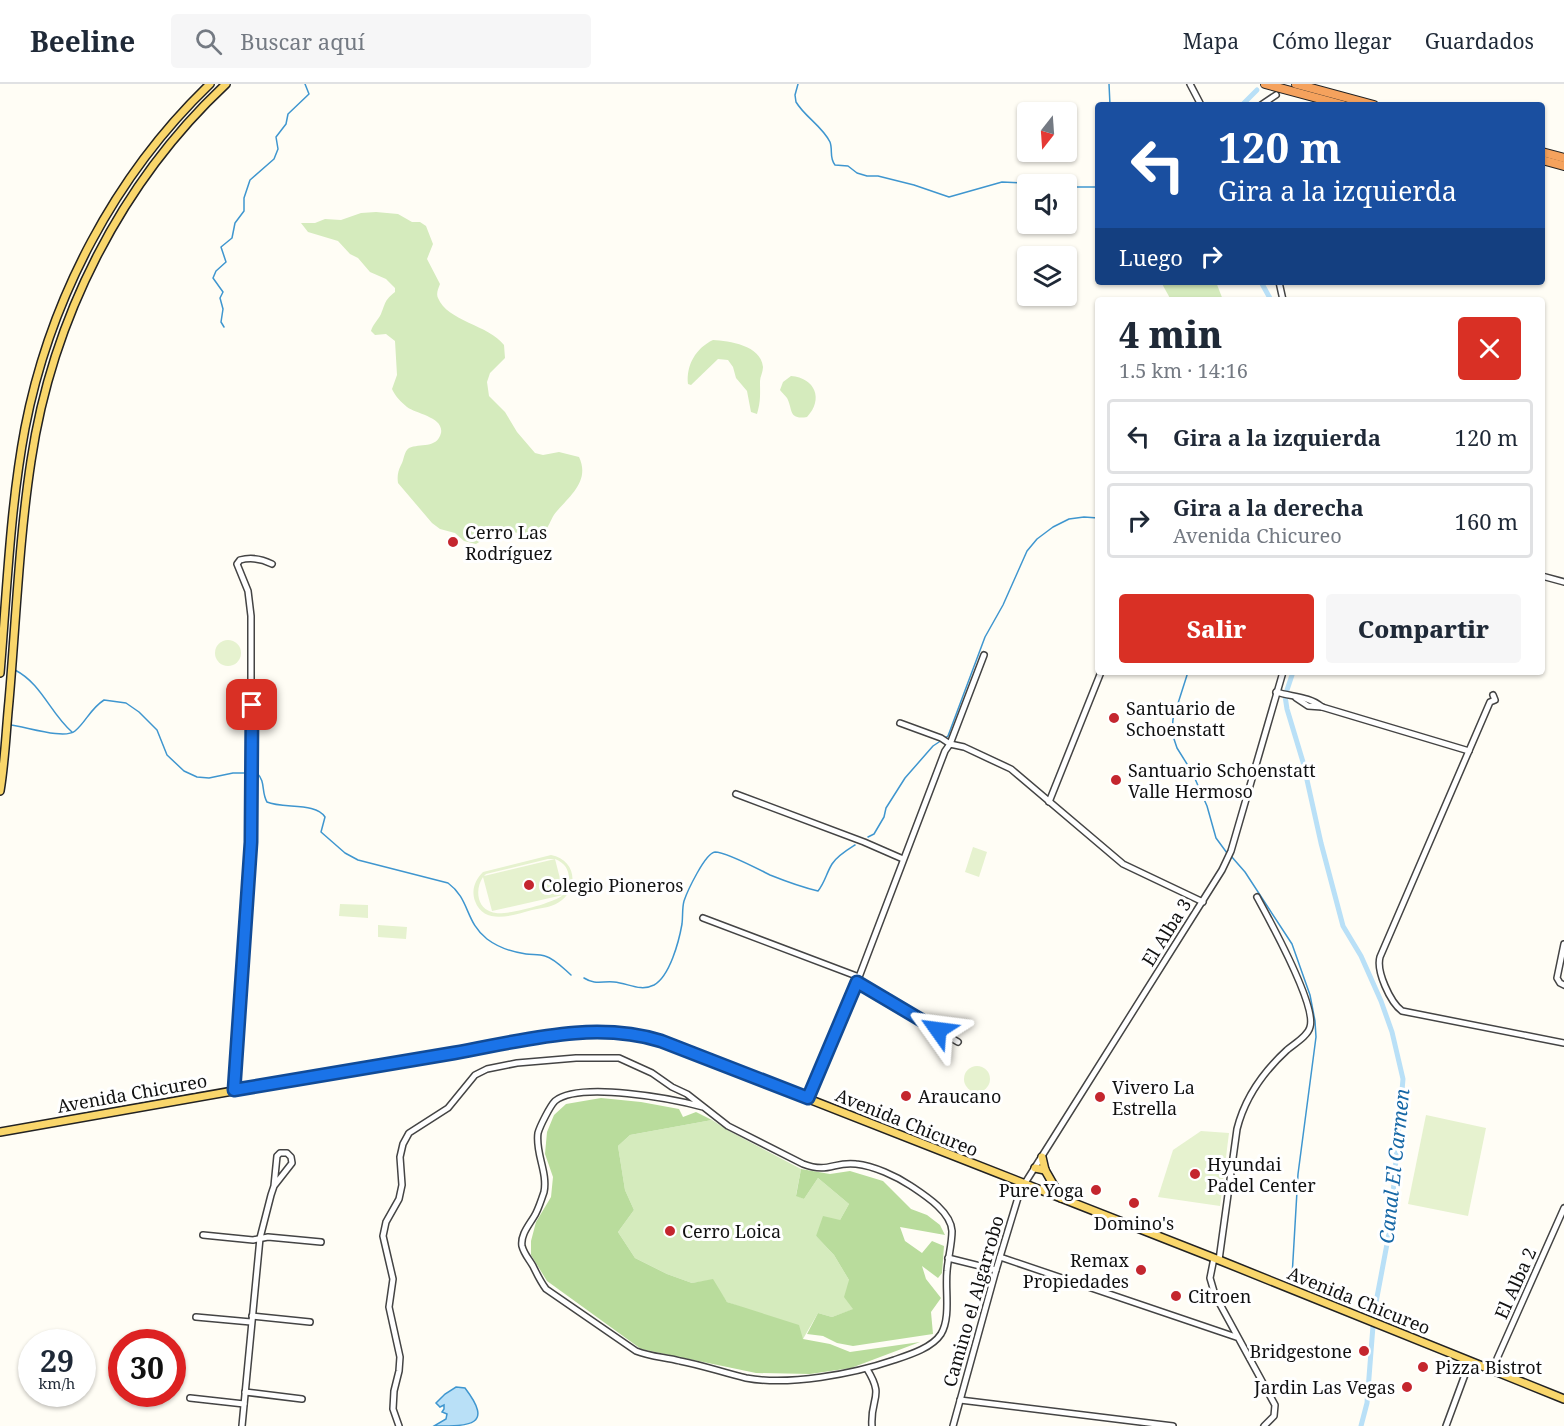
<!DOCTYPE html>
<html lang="es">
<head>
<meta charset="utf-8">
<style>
  body { margin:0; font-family:"Noto Serif",serif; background:#f6f6f7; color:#1f2937; height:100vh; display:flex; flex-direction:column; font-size:22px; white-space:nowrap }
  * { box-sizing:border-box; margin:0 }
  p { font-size:20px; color:#747a83 }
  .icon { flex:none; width:33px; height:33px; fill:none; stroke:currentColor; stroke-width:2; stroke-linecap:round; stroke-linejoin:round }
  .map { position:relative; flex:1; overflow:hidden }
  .drawer { position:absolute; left:1095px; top:213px; width:450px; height:378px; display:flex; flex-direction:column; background:#fff; border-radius:6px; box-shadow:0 2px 4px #0004 }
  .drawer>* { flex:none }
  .hud { position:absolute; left:1095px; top:18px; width:450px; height:183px; border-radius:6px; box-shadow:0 2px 4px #0004; background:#1a4fa0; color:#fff; overflow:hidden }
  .needle { width:39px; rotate:197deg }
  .tools { position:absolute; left:1017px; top:18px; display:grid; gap:12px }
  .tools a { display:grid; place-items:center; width:60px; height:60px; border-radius:6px; background:#fff; box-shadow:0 2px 4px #0004; font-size:30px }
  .speed { position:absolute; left:18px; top:1245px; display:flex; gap:12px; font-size:30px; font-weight:700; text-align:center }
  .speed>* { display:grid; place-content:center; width:78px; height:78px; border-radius:50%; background:#fff; box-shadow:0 2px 4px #0004; line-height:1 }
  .speed small { font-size:15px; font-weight:400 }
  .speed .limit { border:9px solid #d22; background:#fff; color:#111 }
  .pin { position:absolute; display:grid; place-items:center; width:51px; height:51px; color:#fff; margin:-26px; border-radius:12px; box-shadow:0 3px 9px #0006 }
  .me { position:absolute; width:66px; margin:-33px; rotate:301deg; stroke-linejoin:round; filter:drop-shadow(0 0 4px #0008) }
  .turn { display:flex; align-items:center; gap:21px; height:126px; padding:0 24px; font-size:27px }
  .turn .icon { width:78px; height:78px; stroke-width:2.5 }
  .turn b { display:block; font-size:42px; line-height:51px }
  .then { display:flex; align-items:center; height:57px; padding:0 24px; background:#0003; gap:12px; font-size:22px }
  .round { display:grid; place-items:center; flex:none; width:63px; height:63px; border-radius:6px; background:#f6f6f7 }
  .head { display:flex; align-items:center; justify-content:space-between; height:102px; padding:0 24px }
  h1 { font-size:36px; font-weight:800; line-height:45px }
  .primary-button { display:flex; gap:12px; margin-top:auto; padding:12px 24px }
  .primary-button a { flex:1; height:69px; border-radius:6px; background:#d93025; color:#fff; font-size:24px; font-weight:800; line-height:69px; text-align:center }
  .primary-button a+a { background:#f6f6f7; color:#1f2937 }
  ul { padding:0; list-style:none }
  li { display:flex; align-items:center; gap:18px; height:75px; margin:0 12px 9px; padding:0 12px; border:3px solid #e0e1e3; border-radius:6px }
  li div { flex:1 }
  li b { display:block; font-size:22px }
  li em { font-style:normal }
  header { display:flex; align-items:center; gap:36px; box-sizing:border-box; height:84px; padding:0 30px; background:#fff; border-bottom:2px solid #e0e1e3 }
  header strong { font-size:28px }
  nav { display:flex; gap:33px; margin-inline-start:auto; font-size:21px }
  .search { width:420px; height:54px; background:#f6f6f7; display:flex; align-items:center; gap:15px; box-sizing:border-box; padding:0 21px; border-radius:6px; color:#747a83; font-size:22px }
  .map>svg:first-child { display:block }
  .green { fill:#d5ebbd }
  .forest { fill:#b9dc9c }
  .pitch { fill:#e6f2cf; fill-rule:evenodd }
  .water { fill:#b9e0f7; stroke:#3f96cf; stroke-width:1.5 }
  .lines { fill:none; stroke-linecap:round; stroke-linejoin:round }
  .stream { stroke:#3f96cf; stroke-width:1.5 }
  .canal { stroke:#b9e0f7; stroke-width:5 }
  .minor-casing { stroke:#444; stroke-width:8 }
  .major-casing { stroke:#222; stroke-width:10 }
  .highway-casing { stroke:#222; stroke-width:10 }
  .minor { stroke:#fff; stroke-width:5 }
  .major { stroke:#f9d66b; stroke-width:7 }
  .highway { stroke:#f5a25d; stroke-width:8 }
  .route-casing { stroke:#114b97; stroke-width:15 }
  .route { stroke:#1a73e8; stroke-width:10 }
  .poi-dot { fill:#c4262e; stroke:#fff; stroke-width:2 }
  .labels { text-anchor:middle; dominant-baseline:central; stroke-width:6; stroke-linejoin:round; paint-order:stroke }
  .poi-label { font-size:18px; fill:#111; stroke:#fff; text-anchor:start }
  .street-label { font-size:18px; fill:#111; stroke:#fff }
  .water-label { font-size:20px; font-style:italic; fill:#1768a6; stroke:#fff }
</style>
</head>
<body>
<header>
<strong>Beeline</strong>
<div class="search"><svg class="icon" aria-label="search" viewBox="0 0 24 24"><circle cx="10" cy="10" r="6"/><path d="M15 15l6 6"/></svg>Buscar aquí</div>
<nav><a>Mapa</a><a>Cómo llegar</a><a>Guardados</a></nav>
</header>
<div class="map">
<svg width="1564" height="1342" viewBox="0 0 1564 1342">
  <rect width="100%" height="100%" fill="#fffdf5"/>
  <!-- green -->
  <g class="green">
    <path d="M376,128L398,130L412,138H420L426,142L433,160L427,175L440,200C438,205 436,210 438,214C447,237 489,241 504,261L505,274L490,289L487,298L489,312L505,328L517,348L535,369L543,371L559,368L579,373C590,396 571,411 557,427C552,432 551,438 547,444C523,456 518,445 496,448C489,449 483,456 476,460L464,457L455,449L440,445L432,439L398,399C397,392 398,387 401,381C404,376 404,367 409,364C420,359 437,365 441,349C444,333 416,330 407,323C401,318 395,312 392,305L397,291L395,257L386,250L375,251L371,247C373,240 378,236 381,230C386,218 384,217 395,208V204L386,195L370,188L358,174L350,170L338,157L308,148L301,139H315L325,135L341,136L361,129Z"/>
    <polygon points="1161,198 1216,198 1223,216 1171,216"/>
    <path d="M713,256C729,257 761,261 763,283C763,288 760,293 760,297C760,309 761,317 757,330L751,328L747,307L736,294L733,283L728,276L718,275L691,301L688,300C686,281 696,264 713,256Z"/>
    <path d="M791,292C815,294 824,315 807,333C788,336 793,325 787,314C785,311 782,309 780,306L783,298Z"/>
    <polygon points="712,1036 729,1047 801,1085 796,1111 804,1115 818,1094 849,1120 840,1136 816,1152 834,1171 849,1196 854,1225 832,1233 818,1229 803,1255 760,1230 727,1218 712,1196 692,1199 667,1190 635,1174 618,1148 634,1126 625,1106 618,1062 630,1051"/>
  </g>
  <!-- forest -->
  <g class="forest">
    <polygon points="601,1014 641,1018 679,1025 683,1033 696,1028 712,1036 630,1051 618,1062 625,1106 634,1126 618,1148 635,1174 667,1190 692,1199 713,1195 727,1218 799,1241 803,1255 830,1260 850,1268 920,1258 851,1284 810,1290 756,1289 641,1265 547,1197 531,1171 531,1157 536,1138 551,1113 553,1093 545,1070 547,1048 554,1031 566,1020"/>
    <polygon points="801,1085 830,1090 850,1087 883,1097 911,1125 927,1131 940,1141 945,1151 900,1143 905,1157 922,1169 932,1157 944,1162 942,1189 938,1194 922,1182 926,1195 941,1214 931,1228 933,1250 853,1262 837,1259 823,1252 807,1250 818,1229 832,1233 853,1225 844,1213 849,1196 834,1171 816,1152 823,1132 840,1136 849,1120 818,1094 804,1115 796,1112"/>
  </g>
  <!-- pitch -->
  <g class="pitch">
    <circle cx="228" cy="569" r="13"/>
    <polygon points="973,763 987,768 979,793 965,788"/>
    <path d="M551,771C574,775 580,801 562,816C554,823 542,824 532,826C514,831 484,842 475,817C471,806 475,796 483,788ZM548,775H555L484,792L486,790ZM555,775C571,781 572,797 564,810ZM483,793L492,827L563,811C554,819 508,831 496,829C488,828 481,823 479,815C477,807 479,799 483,793Z"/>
    <polygon points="340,820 368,821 368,834 339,832"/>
    <polygon points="378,841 407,843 406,855 378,853"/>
    <circle cx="977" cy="995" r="13"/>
    <polygon points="1426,1031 1486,1044 1468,1132 1408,1120"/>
    <polygon points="1201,1047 1229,1049 1220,1122 1158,1113 1173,1066"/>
  </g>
  <!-- water -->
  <path class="water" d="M456,1303L465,1304C494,1342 470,1342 434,1342L446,1335L447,1330L442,1328L444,1325V1321L440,1323L436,1319L445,1310Z"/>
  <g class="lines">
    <!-- stream -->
    <g class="stream">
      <path d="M798,0L795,11L796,18C805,33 822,42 830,58C833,66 829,74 835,81L848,82L857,89L867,92H878L914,101L949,113L1002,98L1040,100"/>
      <polyline points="1109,0 1110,21"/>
      <polyline points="1066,103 1098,103"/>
      <polyline points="224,243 221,238 223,225 220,214 223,208 213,194 216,187 226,178 221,163 232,154 235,139 244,127 244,114 250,96 274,75 278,65 276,53 286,40 288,30 309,10 305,0"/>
      <path d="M15,586C42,600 50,629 72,648"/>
      <polyline points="1188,588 1173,635 1172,649 1177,664 1192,688 1207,722 1216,754 1227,769"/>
      <path d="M10,641C24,642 64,656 75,647C86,638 90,625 104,616L126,619L139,628L157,646L167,671L184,687L197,693L209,694L233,689H257C266,698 261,708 267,718C283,725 316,718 325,733L321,748L345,769L358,776L448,799C470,815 465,838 487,855C499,864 512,868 526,870C532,871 539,870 545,872C555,875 563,884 571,891"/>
      <polyline points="868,753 874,750 884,733 886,724 905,694 933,662 948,652 985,553 1003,521 1027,467 1037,455 1053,443 1069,435 1084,433 1098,434"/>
      <polyline points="1231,772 1245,788 1292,860 1310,911 1315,937 1316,953 1298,1090 1292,1193"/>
      <path d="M584,894C595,901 602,897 614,898C628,899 640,908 654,901C670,892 679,857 682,840C683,832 682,824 684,817C687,808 705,769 715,768C726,768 758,785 770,791C785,797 801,803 818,807C825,798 826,790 832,780C837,772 847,766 855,761"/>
    </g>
    <!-- canal -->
    <g class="canal">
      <polyline points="1242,21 1257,6"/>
      <polyline points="1261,198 1271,216"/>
      <polyline points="1293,588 1285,612 1287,625 1303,678 1321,759 1343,842 1361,872 1381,917 1392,948 1403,995 1390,1144 1374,1229 1367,1319 1361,1342"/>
    </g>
    <defs>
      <g id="minor">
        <polyline points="1190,0 1201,21"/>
        <polyline points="1261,21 1276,11"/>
        <polyline points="1279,198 1283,216"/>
        <polyline points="1542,492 1564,498"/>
        <path d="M1276,608C1292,613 1309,612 1322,623L1469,667"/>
        <path d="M1493,611L1495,616L1490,618L1380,873C1376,887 1390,918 1402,927L1564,959"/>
        <polyline points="1296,614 1308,622 1322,623"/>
        <polyline points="900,639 941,654 950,660 984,571"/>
        <polyline points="736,710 864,758 903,775"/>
        <polyline points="1049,718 1101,588"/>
        <polyline points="703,834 859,893"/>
        <polyline points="1564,860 1557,894 1560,899 1564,901"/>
        <polyline points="857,898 958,958"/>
        <path d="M234,1006L251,757V532L248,507L237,480L240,476C251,473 262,475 272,480"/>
        <polyline points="808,1014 859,893 945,667 950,660 964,663 1011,685 1123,780 1203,818"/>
        <polyline points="203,1151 253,1156 268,1153 321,1158"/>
        <polyline points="1000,1173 1236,1253"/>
        <polyline points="948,1174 996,1186"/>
        <polyline points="1214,1174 1210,1194 1215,1211 1275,1321 1274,1332 1264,1342"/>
        <path d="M1219,1176L1237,1045C1245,1013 1263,988 1287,966C1294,960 1308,952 1310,943C1317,922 1269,835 1257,813"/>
        <polyline points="252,1232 310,1238"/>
        <polyline points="196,1233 251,1238"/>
        <path d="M867,1285C885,1314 870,1313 872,1342"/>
        <polyline points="1492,1286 1564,1124"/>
        <polyline points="245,1308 302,1315"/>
        <polyline points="190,1314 244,1320"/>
        <polyline points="960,1316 1173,1342"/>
        <polyline points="242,1342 260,1154 271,1111 274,1102 292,1079 291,1073 287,1069 280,1069 277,1072 274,1102"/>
        <path d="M399,1342L393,1325L394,1307L399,1287L400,1273L389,1223L393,1195L383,1152L386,1138L399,1115L402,1101L400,1073L403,1060L409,1049L448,1024L475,991L487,985L517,979L576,974H619L652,989L672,1003L687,1010L728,1042L803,1080C829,1090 834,1077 856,1080C874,1082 896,1092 911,1102C926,1112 951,1128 952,1147C952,1160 948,1174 947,1187C945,1207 951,1233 941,1250C932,1264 909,1271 894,1276C853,1290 789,1302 746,1294C724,1289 702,1281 680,1277C665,1273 651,1273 636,1267L546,1205C540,1197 537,1190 533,1182C529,1175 524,1170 522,1162C520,1150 531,1139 536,1129C539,1123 542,1114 544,1108C548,1088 535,1069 538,1049C540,1042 550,1022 555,1017C580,997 674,1015 703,1023"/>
        <polyline points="953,1342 996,1186 1020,1107 1222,786 1231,767 1283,588"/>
        <polyline points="1446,1342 1470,1277"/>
      </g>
      <g id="major">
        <path d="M0,589C7,507 10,424 25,344C50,215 115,91 210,0"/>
        <path d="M0,707C5,677 6,647 9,617C16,537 19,456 31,377C52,235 121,98 226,0"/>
        <path d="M0,1048L551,951C588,946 625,946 661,957L1219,1176L1564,1315"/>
        <polyline points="1042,1073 1045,1086 1061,1114"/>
        <polyline points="1035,1084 1045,1086"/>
      </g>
      <g id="highway">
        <polyline points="1265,0 1343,21"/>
        <polyline points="1296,0 1374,21"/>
        <polyline points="1542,68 1564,74"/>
        <polyline points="1542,76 1564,82"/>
      </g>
    </defs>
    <!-- minor casing -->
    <use href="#minor" class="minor-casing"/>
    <!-- major casing -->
    <use href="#major" class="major-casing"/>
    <!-- highway casing -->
    <use href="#highway" class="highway-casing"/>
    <!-- minor -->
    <use href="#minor" class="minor"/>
    <!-- major -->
    <use href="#major" class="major"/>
    <!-- highway -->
    <use href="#highway" class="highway"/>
  </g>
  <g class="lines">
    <defs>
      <path id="route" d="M252,621L251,758L234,1006C307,994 381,981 454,969C522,957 593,936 661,957L808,1014L857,898L938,946"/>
    </defs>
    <!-- route casing -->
    <use href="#route" class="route-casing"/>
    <!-- route -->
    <use href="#route" class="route"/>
  </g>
  <!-- markers -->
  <g class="poi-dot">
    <circle cx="453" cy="458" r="6"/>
    <circle cx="1114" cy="634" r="6"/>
    <circle cx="1116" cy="696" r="6"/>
    <circle cx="529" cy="801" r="6"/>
    <circle cx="906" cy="1012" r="6"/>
    <circle cx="1100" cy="1013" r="6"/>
    <circle cx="1195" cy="1090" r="6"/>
    <circle cx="1096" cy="1106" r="6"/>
    <circle cx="1134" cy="1119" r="6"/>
    <circle cx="670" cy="1147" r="6"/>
    <circle cx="1141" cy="1186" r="6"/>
    <circle cx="1176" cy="1212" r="6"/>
    <circle cx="1364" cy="1267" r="6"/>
    <circle cx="1423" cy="1283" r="6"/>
    <circle cx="1407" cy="1303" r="6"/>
  </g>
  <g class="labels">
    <!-- poi labels -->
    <g class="poi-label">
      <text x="465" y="448">Cerro Las<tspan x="465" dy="21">Rodríguez</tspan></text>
      <text x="1126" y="624">Santuario de<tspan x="1126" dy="21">Schoenstatt</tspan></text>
      <text x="1128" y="686">Santuario Schoenstatt<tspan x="1128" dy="21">Valle Hermoso</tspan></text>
      <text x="541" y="801">Colegio Pioneros</text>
      <text x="1112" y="1003">Vivero La<tspan x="1112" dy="21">Estrella</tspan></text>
      <text x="918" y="1012">Araucano</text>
      <text x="1207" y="1080">Hyundai<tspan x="1207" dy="21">Padel Center</tspan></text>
      <text x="1084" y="1106" text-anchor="end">Pure Yoga</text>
      <text x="1134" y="1139" text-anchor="middle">Domino's</text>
      <text x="682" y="1147">Cerro Loica</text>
      <text x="1129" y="1176" text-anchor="end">Remax<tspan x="1129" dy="21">Propiedades</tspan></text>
      <text x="1188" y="1212">Citroen</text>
      <text x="1352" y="1267" text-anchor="end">Bridgestone</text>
      <text x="1435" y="1283">Pizza Bistrot</text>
      <text x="1395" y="1303" text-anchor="end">Jardin Las Vegas</text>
    </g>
    <!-- street labels -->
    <g class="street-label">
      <text transform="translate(1166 848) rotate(-58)">El Alba 3</text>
      <text transform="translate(132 1009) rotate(-10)">Avenida Chicureo</text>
      <text transform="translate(907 1038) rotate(22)">Avenida Chicureo</text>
      <text transform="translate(1515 1199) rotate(-66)">El Alba 2</text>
      <text transform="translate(1359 1216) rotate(22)">Avenida Chicureo</text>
      <text transform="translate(973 1217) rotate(-74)">Camino el Algarrobo</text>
    </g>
    <!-- water labels -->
    <g class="water-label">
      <text transform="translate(1394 1082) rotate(-84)">Canal El Carmen</text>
    </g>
  </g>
</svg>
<div class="tools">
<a><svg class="needle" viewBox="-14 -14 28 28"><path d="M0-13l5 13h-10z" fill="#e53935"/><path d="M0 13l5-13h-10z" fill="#747a83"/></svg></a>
<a><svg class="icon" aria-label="sound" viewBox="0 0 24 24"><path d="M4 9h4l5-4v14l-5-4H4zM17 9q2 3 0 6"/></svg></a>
<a><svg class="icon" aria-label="layers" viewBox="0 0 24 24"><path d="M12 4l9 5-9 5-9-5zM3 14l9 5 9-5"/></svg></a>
</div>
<div class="speed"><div>29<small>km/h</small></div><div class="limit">30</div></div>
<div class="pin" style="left:252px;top:621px;background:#d93025"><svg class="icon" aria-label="arrive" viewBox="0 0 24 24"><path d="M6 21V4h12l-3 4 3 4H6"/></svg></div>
<svg class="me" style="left:938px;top:946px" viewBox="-20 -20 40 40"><path d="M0-17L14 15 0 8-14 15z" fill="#1a73e8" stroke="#fff" stroke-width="4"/></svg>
<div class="hud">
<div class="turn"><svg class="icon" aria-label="left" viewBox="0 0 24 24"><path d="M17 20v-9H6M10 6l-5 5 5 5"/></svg><div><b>120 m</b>Gira a la izquierda</div></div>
<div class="then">Luego<svg class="icon" aria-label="right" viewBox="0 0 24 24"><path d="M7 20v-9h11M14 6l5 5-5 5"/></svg></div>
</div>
<section class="drawer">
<div class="head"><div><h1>4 min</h1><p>1.5 km · 14:16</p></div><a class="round" style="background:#d93025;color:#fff"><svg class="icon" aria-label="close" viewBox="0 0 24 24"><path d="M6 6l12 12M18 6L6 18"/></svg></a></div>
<ul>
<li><svg class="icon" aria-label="left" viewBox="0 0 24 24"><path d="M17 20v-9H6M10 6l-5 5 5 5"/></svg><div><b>Gira a la izquierda</b></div><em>120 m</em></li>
<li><svg class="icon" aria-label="right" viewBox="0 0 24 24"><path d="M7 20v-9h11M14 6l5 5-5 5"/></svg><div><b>Gira a la derecha</b><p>Avenida Chicureo</p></div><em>160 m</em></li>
</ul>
<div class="primary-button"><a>Salir</a><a>Compartir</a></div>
</section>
</div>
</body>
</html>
